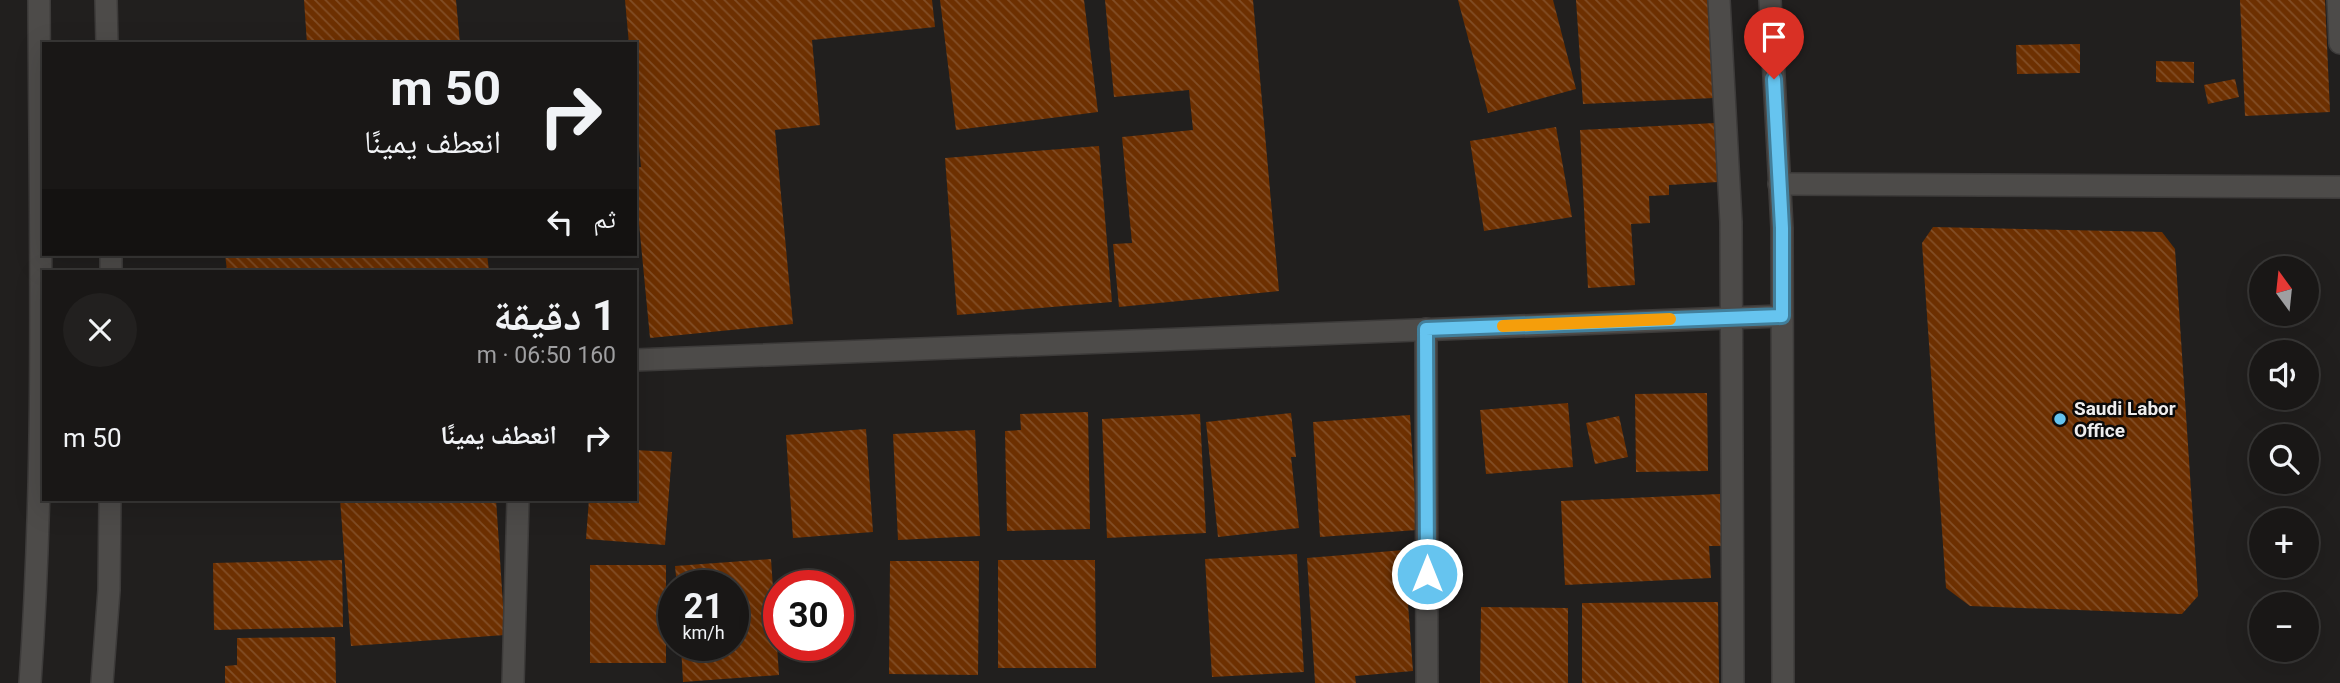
<!DOCTYPE html>
<html lang="ar">
<head>
<meta charset="utf-8">
<style>
  body { margin:0; font-family:Roboto,"Noto Naskh Arabic",sans-serif; background:#22201f; color:#f1f3f6; direction:rtl; height:100vh; display:flex; flex-direction:column; font-size:26px; white-space:nowrap }
  * { box-sizing:border-box; margin:0 }
  p { font-size:23px; color:#9f9fa1 }
  .icon { flex:none; width:38px; height:38px; fill:none; stroke:currentColor; stroke-width:2; stroke-linecap:round; stroke-linejoin:round }
  .map { position:relative; flex:1; overflow:hidden; direction:ltr }
  .sheet { position:absolute; left:42px; top:270px; width:595px; height:231px; display:flex; flex-direction:column; background:#191716; border-radius:0px; box-shadow:0 7px 28px #0002,0 0 0 2px #373635; direction:rtl }
  .sheet>* { flex:none }
  .banner { position:absolute; left:42px; top:42px; width:595px; height:214px; border-radius:0px; box-shadow:0 7px 28px #0002,0 0 0 2px #373635; direction:rtl; background:#191716; color:#f1f3f6; overflow:hidden }
  .needle { width:46px; rotate:345deg }
  .buttons { position:absolute; left:2249px; top:256px; display:grid; gap:14px }
  .buttons a { display:grid; place-items:center; width:70px; height:70px; border-radius:50%; background:#191716; box-shadow:0 7px 28px #0002,0 0 0 2px #373635; font-size:35px }
  .speed { position:absolute; left:658px; top:570px; display:flex; gap:14px; font-size:35px; font-weight:700; text-align:center }
  .speed>* { display:grid; place-content:center; width:91px; height:91px; border-radius:50%; background:#191716; box-shadow:0 7px 28px #0002,0 0 0 2px #373635; line-height:1 }
  .speed small { font-size:18px; font-weight:400 }
  .speed .limit { border:10px solid #d22; background:#fff; color:#111 }
  .pin { position:absolute; display:grid; place-items:center; width:60px; height:60px; color:#fff; margin:-72px -30px; border-radius:50% 50% 50% 0; rotate:-45deg; box-shadow:0 0 7px #0007 }
  .pin .icon { rotate:45deg }
  .me { position:absolute; width:77px; margin:-38px; rotate:0deg; stroke-linejoin:round; filter:drop-shadow(0 0 5px #0008) }
  .turn { display:flex; align-items:center; gap:24px; height:147px; padding:0 21px; font-size:32px }
  .turn .icon { width:91px; height:91px; stroke-width:2.5 }
  .turn b { display:block; font-size:49px; line-height:60px }
  .then { display:flex; align-items:center; height:66px; padding:0 21px; background:#0003; gap:14px; font-size:26px }
  .round { display:grid; place-items:center; flex:none; width:74px; height:74px; border-radius:37px; background:#22201f }
  .summary { display:flex; align-items:center; justify-content:space-between; height:119px; padding:0 21px }
  h1 { font-size:42px; font-weight:700; line-height:52px }
  ul { padding:0; list-style:none }
  li { display:flex; align-items:center; gap:21px; height:98px; padding:0 21px }
  li div { flex:1 }
  li b { display:block; font-size:26px }
  li em { font-style:normal }
  .map>svg:first-child { display:block }
  .building { fill:url(#building-back-hatch) }
  .lines { fill:none; stroke-linecap:round; stroke-linejoin:round }
  .minor-casing { stroke:#3d3b3a; stroke-width:24 }
  .minor { stroke:#4d4b49; stroke-width:21 }
  .route-casing { stroke:#427f9b; stroke-width:18 }
  .route { stroke:#66c4ef; stroke-width:12 }
  .slow { stroke:#f59e0b; stroke-width:12 }
  .poi-dot { fill:#66c4ef; stroke:#0a0909; stroke-width:2.5 }
  .labels { text-anchor:middle; dominant-baseline:central; stroke-width:5; stroke-linejoin:round; paint-order:stroke }
  .poi-label { font-size:19px; font-weight:bold; fill:#efeded; stroke:#0a0909; text-anchor:start }
</style>
</head>
<body>
<div class="map">
<svg width="2340" height="683" viewBox="0 0 2340 683">
  <defs>
    <pattern id="building-back-hatch" width="6" height="6" patternUnits="userSpaceOnUse" patternTransform="scale(1.75)"><rect width="6" height="6" fill="#6d3001"/><path d="M-1 5l2 2M0 0l6 6M5-1l2 2" fill="none" stroke="#824e26"/></pattern>
  </defs>
  <rect width="100%" height="100%" fill="#211f1e"/>
  <!-- building -->
  <g class="building">
    <polygon points="304,0 456,0 460,44 307,44"/>
    <polygon points="625,0 932,0 935,27 812,40 820,125 775,130 793,324 650,338 635,182 635,168 641,167 635,108 635,44 629,44"/>
    <polygon points="940,0 1084,0 1098,112 956,130"/>
    <polygon points="1105,0 1253,0 1279,291 1119,307 1113,244 1132,243 1122,137 1193,130 1189,90 1114,97"/>
    <polygon points="1458,0 1553,0 1576,89 1488,113"/>
    <polygon points="1576,0 1711,0 1714,98 1583,104"/>
    <polygon points="2240,0 2325,0 2330,112 2245,116"/>
    <polygon points="2080,44 2080,73 2017,74 2016,45"/>
    <polygon points="2156,61 2194,62 2194,83 2156,82"/>
    <polygon points="2235,79 2239,97 2208,104 2204,85"/>
    <polygon points="1715,123 1718,182 1669,185 1669,195 1649,196 1650,223 1631,224 1635,285 1588,288 1580,130"/>
    <polygon points="1556,127 1572,217 1484,231 1470,141"/>
    <polygon points="1099,146 1112,302 957,315 945,158"/>
    <polygon points="1933,227 2162,232 2175,249 2198,596 2182,614 1970,606 1946,588 1922,243"/>
    <polygon points="225,254 487,254 489,271 227,271"/>
    <polygon points="1707,393 1708,471 1636,472 1635,394"/>
    <polygon points="1568,403 1573,467 1486,474 1480,410"/>
    <polygon points="1088,412 1090,529 1007,531 1005,431 1021,430 1020,414"/>
    <polygon points="1291,413 1296,457 1291,457 1299,528 1218,537 1206,422"/>
    <polygon points="1200,414 1206,533 1107,538 1102,419"/>
    <polygon points="1410,415 1417,530 1320,537 1313,422"/>
    <polygon points="1619,416 1628,457 1595,464 1586,423"/>
    <polygon points="866,429 873,532 793,538 786,435"/>
    <polygon points="975,430 980,536 898,540 893,434"/>
    <polygon points="635,450 672,452 665,545 586,539 589,499 635,499"/>
    <polygon points="1720,494 1722,546 1709,546 1711,578 1565,585 1561,501"/>
    <polygon points="340,499 496,499 505,635 351,646"/>
    <polygon points="1404,550 1413,671 1355,676 1356,683 1315,683 1307,558"/>
    <polygon points="1297,554 1304,672 1212,677 1205,559"/>
    <polygon points="771,559 779,675 683,682 681,646 733,646 733,586 677,586 675,566"/>
    <polygon points="342,560 343,627 214,630 213,563"/>
    <polygon points="998,560 1095,560 1096,668 998,668"/>
    <polygon points="890,561 979,561 978,675 889,674"/>
    <rect x="590" y="565" width="76" height="98"/>
    <polygon points="1718,602 1719,683 1582,683 1582,603"/>
    <polygon points="1481,607 1568,608 1568,683 1480,683"/>
    <polygon points="335,637 336,683 225,683 225,666 237,665 237,638"/>
  </g>
  <g class="lines">
    <defs>
      <g id="minor">
        <polyline points="106,0 107,44"/>
        <polyline points="1719,0 1731,222 1733,683"/>
        <polyline points="1770,0 1782,228 1783,683"/>
        <polyline points="2338,0 2340,43"/>
        <polyline points="1779,184 2340,187"/>
        <polyline points="111,254 111,271"/>
        <polyline points="1426,329 1427,683"/>
        <polyline points="635,360 1782,316"/>
        <path d="M30,683C46,456 40,228 39,0"/>
        <polyline points="102,683 109,590 110,499"/>
        <polyline points="513,683 518,499"/>
      </g>
    </defs>
    <!-- minor casing -->
    <use href="#minor" class="minor-casing"/>
    <!-- minor -->
    <use href="#minor" class="minor"/>
  </g>
  <g class="lines">
    <defs>
      <polyline id="route" points="1427,574 1426,329 1782,316 1782,228 1774,79"/>
    </defs>
    <!-- route casing -->
    <use href="#route" class="route-casing"/>
    <!-- route -->
    <use href="#route" class="route"/>
    <!-- slow -->
    <polyline class="slow" points="1503,326 1670,319"/>
  </g>
  <!-- markers -->
  <circle class="poi-dot" cx="2060" cy="419" r="7"/>
  <g class="labels">
    <!-- poi labels -->
    <g class="poi-label">
      <text x="2074" y="408">Saudi Labor<tspan x="2074" dy="22">Office</tspan></text>
    </g>
  </g>
</svg>
<div class="buttons">
<a><svg class="needle" viewBox="-14 -14 28 28"><path d="M0-13l5 13h-10z" fill="#e53935"/><path d="M0 13l5-13h-10z" fill="#9f9fa1"/></svg></a>
<a><svg class="icon" aria-label="sound" viewBox="0 0 24 24"><path d="M4 9h4l5-4v14l-5-4H4zM17 9q2 3 0 6"/></svg></a>
<a><svg class="icon" aria-label="search" viewBox="0 0 24 24"><circle cx="10" cy="10" r="6"/><path d="M15 15l6 6"/></svg></a>
<a>+</a>
<a>−</a>
</div>
<div class="speed"><div>21<small>km/h</small></div><div class="limit">30</div></div>
<div class="pin" style="left:1774px;top:79px;background:#d93025"><svg class="icon" aria-label="arrive" viewBox="0 0 24 24"><path d="M6 21V4h12l-3 4 3 4H6"/></svg></div>
<svg class="me" style="left:1427px;top:574px" viewBox="-20 -20 40 40"><circle r="17" fill="#66c4ef" stroke="#fff" stroke-width="3"/><path d="M0-11L8 9 0 5-8 9z" fill="#fff"/></svg>
<div class="banner">
<div class="turn"><svg class="icon" aria-label="right" viewBox="0 0 24 24"><path d="M7 20v-9h11M14 6l5 5-5 5"/></svg><div><b>50 m</b>انعطف يمينًا</div></div>
<div class="then">ثم<svg class="icon" aria-label="left" viewBox="0 0 24 24"><path d="M17 20v-9H6M10 6l-5 5 5 5"/></svg></div>
</div>
<section class="sheet">
<div class="summary"><div><h1>1 دقيقة</h1><p>160 m · 06:50</p></div><a class="round"><svg class="icon" aria-label="close" viewBox="0 0 24 24"><path d="M6 6l12 12M18 6L6 18"/></svg></a></div>
<ul>
<li><svg class="icon" aria-label="right" viewBox="0 0 24 24"><path d="M7 20v-9h11M14 6l5 5-5 5"/></svg><div><b>انعطف يمينًا</b></div><em>50 m</em></li>
</ul>
</section>
</div>
</body>
</html>
